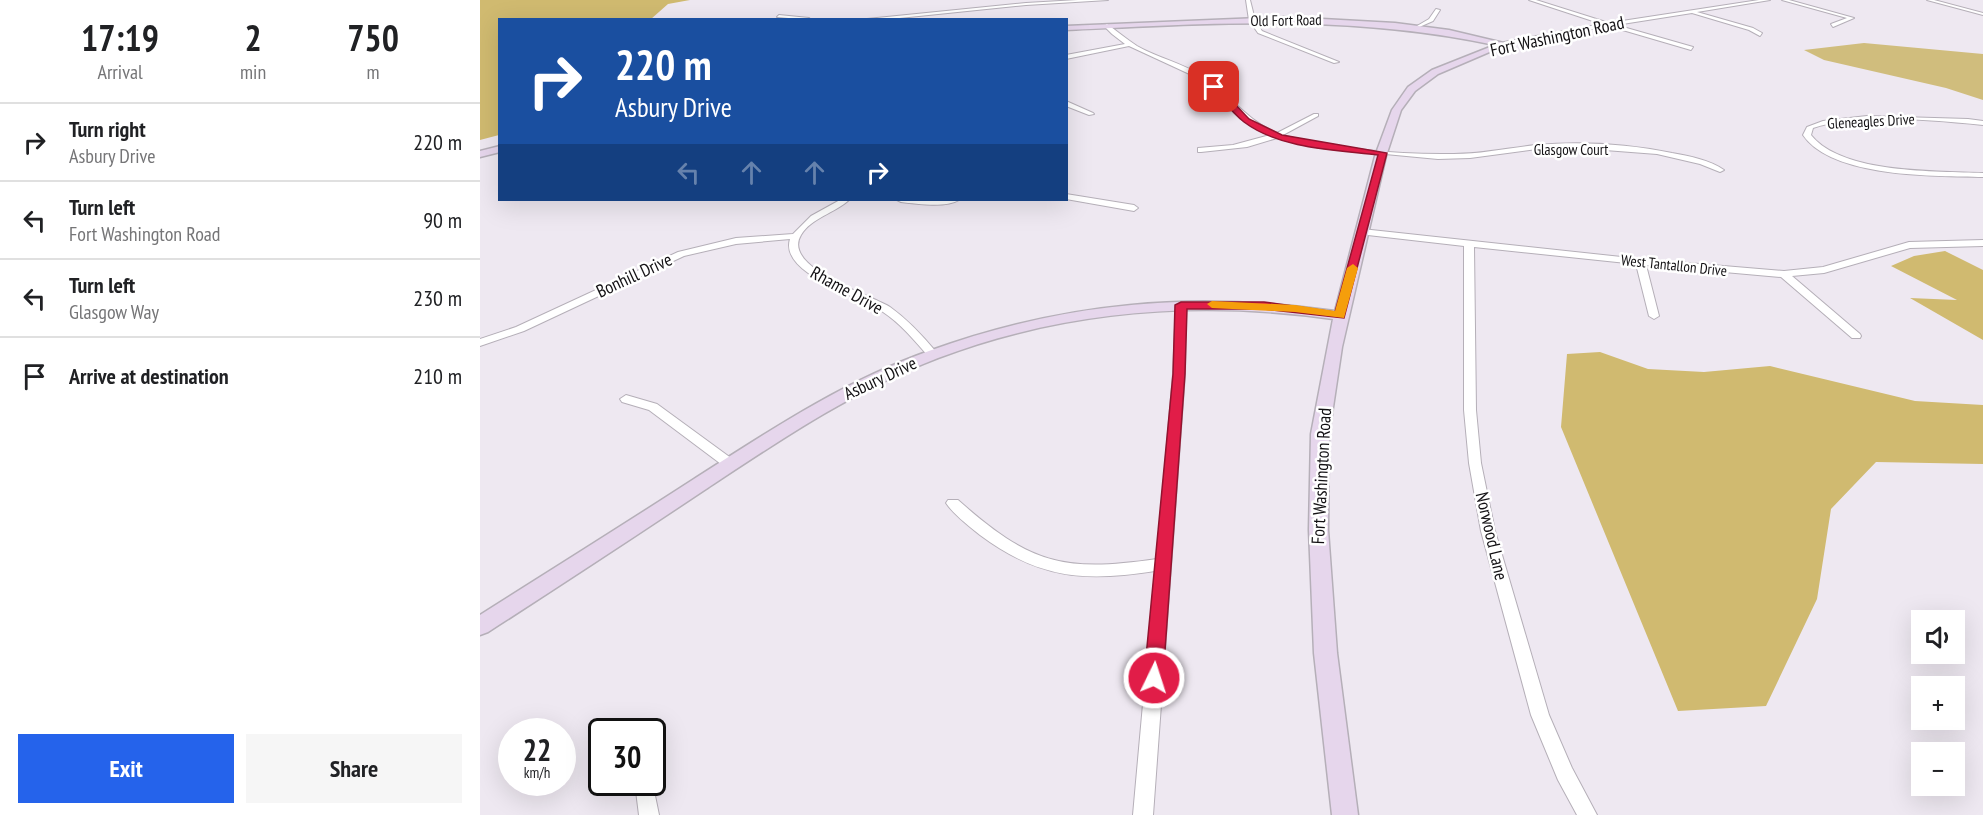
<!DOCTYPE html>
<html lang="en">
<head>
<meta charset="utf-8">
<style>
  body { margin:0; font-family:"PT Sans Narrow",sans-serif; background:#f6f6f6; color:#202124; height:100vh; display:flex; flex-direction:column; font-size:22px; white-space:nowrap }
  * { box-sizing:border-box; margin:0 }
  p { font-size:20px; color:#757577 }
  .icon { flex:none; width:33px; height:33px; fill:none; stroke:currentColor; stroke-width:2; stroke-linecap:round; stroke-linejoin:round }
  .map { position:relative; flex:1; overflow:hidden }
  .details { display:flex; flex-direction:column; background:#fff; width:480px }
  .details>* { flex:none }
  .hud { position:absolute; left:18px; top:18px; width:570px; height:183px; border-radius:0px; box-shadow:0 6px 24px #0002; background:#1a4fa0; color:#fff; overflow:hidden }
  .fabs { position:absolute; left:1431px; top:610px; display:grid; gap:12px }
  .fabs a { display:grid; place-items:center; width:54px; height:54px; border-radius:0px; background:#fff; box-shadow:0 6px 24px #0002; font-size:30px }
  .speed { position:absolute; left:18px; top:718px; display:flex; gap:12px; font-size:30px; font-weight:700; text-align:center }
  .speed>* { display:grid; place-content:center; width:78px; height:78px; border-radius:50%; background:#fff; box-shadow:0 6px 24px #0002; line-height:1 }
  .speed small { font-size:15px; font-weight:400 }
  .speed .limit { border:3px solid #111; border-radius:9px; background:#fff; color:#111 }
  .pin { position:absolute; display:grid; place-items:center; width:51px; height:51px; color:#fff; margin:-26px; border-radius:12px; box-shadow:0 3px 9px #0006 }
  .me { position:absolute; width:66px; margin:-33px; rotate:4deg; stroke-linejoin:round; filter:drop-shadow(0 0 4px #0008) }
  .turn { display:flex; align-items:center; gap:21px; height:126px; padding:0 18px; font-size:27px }
  .turn .icon { width:78px; height:78px; stroke-width:2.5 }
  .turn b { display:block; font-size:42px; line-height:51px }
  .lanes { display:flex; align-items:center; height:57px; padding:0 18px; background:#0003; justify-content:center; gap:30px; direction:ltr }
  .lanes .off { opacity:.35 }
  .eta { display:flex; justify-content:space-evenly; align-items:center; height:102px; text-align:center }
  .eta b { font-size:36px; font-weight:800; line-height:42px }
  .action { display:flex; gap:12px; margin-top:auto; padding:12px 18px }
  .action a { flex:1; height:69px; border-radius:0px; background:#2563eb; color:#fff; font-size:24px; font-weight:800; line-height:69px; text-align:center }
  .action a+a { background:#f6f6f6; color:#202124 }
  ul { padding:0; list-style:none }
  li { display:flex; align-items:center; gap:18px; height:78px; padding:0 18px; border-top:2px solid #e0e0e0 }
  li div { flex:1 }
  li b { display:block; font-size:22px }
  li em { font-style:normal }
  main { display:flex; flex:1; min-height:0 }
  .map>svg:first-child { display:block }
  .green { fill:#d0bd7d }
  .forest { fill:#d0ba70 }
  .lines { fill:none; stroke-linecap:round; stroke-linejoin:round }
  .street-casing { stroke:#b5afb8; stroke-width:2 }
  .secondary-casing { stroke:#b5afb8; stroke-width:3 }
  .street { fill:#fff; fill-rule:evenodd }
  .secondary { fill:#e6d6ec; fill-rule:evenodd }
  .route { fill:#e11d48; stroke:#92132f; stroke-width:1.5 }
  .slow { fill:#f59e0b }
  .labels { text-anchor:middle; dominant-baseline:central; stroke-width:5; stroke-linejoin:round; paint-order:stroke }
  .far-street-label { font-size:15px; fill:#131114; stroke:#fff }
  .street-label { font-size:18px; fill:#131114; stroke:#fff }
</style>
</head>
<body>
<main>
<section class="details">
<div class="eta">
<div><b>17:19</b><p>Arrival</p></div>
<div><b>2</b><p>min</p></div>
<div><b>750</b><p>m</p></div>
</div>
<ul>
<li><svg class="icon" aria-label="right" viewBox="0 0 24 24"><path d="M7 20v-9h11M14 6l5 5-5 5"/></svg><div><b>Turn right</b><p>Asbury Drive</p></div><em>220 m</em></li>
<li><svg class="icon" aria-label="left" viewBox="0 0 24 24"><path d="M17 20v-9H6M10 6l-5 5 5 5"/></svg><div><b>Turn left</b><p>Fort Washington Road</p></div><em>90 m</em></li>
<li><svg class="icon" aria-label="left" viewBox="0 0 24 24"><path d="M17 20v-9H6M10 6l-5 5 5 5"/></svg><div><b>Turn left</b><p>Glasgow Way</p></div><em>230 m</em></li>
<li><svg class="icon" aria-label="arrive" viewBox="0 0 24 24"><path d="M6 21V4h12l-3 4 3 4H6"/></svg><div><b>Arrive at destination</b></div><em>210 m</em></li>
</ul>
<div class="action"><a>Exit</a><a>Share</a></div>
</section>
<div class="map">
<svg width="1503" height="815" viewBox="0 0 1503 815">
  <rect width="100%" height="100%" fill="#eee8f1"/>
  <!-- green -->
  <polygon class="green" points="1384,43 1503,54 1503,100 1466,88 1344,60 1324,50"/>
  <!-- forest -->
  <g class="forest">
    <polygon points="0,0 210,0 188,4 171,19 20,20 19,135 0,140"/>
    <polygon points="1465,251 1503,270 1503,340 1430,298 1477,300 1411,266 1434,256"/>
    <polygon points="1120,352 1168,369 1224,372 1290,366 1435,401 1503,405 1503,464 1396,462 1351,509 1337,599 1286,706 1198,711 1081,427 1087,354"/>
  </g>
  <g class="lines">
    <defs>
      <g id="street">
        <polygon points="598,0 628,0 546,5 400,20 377,20 546,3"/>
        <polygon points="766,0 770,0 775,20 782,31 859,62 854,63 778,33 769,20"/>
        <polygon points="1049,0 1056,0 1129,23 1279,0 1290,0 1217,12 1273,28 1282,33 1280,36 1269,30 1212,13 1136,25 1213,47 1211,50 1129,26 1022,45 1024,42 1122,24"/>
        <polygon points="1302,0 1309,0 1374,18 1353,27 1351,24 1367,18"/>
        <polygon points="1447,0 1454,0 1503,13 1503,15"/>
        <polygon points="956,9 960,10 953,21 937,28 937,26 949,19"/>
        <polygon points="299,15 329,18 331,20 297,17"/>
        <path d="M627,24C637,31 646,39 657,46C678,58 703,63 724,77C749,94 767,121 797,133L834,114H838V116L803,135L810,137C862,149 920,155 974,154C1001,154 1028,148 1056,145C1101,141 1148,144 1192,153C1209,156 1230,160 1244,170L1240,172L1220,164L1177,154L1099,148L1057,149L990,158L958,159L863,150L824,144L797,138L767,147L721,152H718V148L753,145L790,135L764,119L737,93L716,77L649,46L586,59V55L645,44L632,34L624,26Z"/>
        <polygon points="586,101 613,113 614,114 609,115 586,106"/>
        <path d="M1387,116L1488,119L1503,121V125C1457,120 1376,113 1333,128L1331,135C1362,174 1457,171 1503,173V177C1456,176 1352,178 1323,135L1327,127L1343,121Z"/>
        <polygon points="586,194 654,205 658,208 654,211 586,199"/>
        <path d="M360,200H369C355,213 331,218 321,235C301,268 391,295 410,307C428,320 443,336 457,353L459,355L457,357H449C435,341 421,324 403,312C381,297 299,274 310,239L256,244L204,256L44,331L0,346V339L36,327L198,252L256,238L313,234L331,216Z"/>
        <path d="M417,200H479C466,208 437,204 421,202Z"/>
        <polygon points="882,229 1160,259 1304,271 1343,267 1429,242 1503,240 1503,246 1430,248 1344,273 1312,276 1380,334 1381,336 1380,338 1372,338 1301,277 1166,265 1179,316 1174,319 1169,316 1156,264 994,247 996,410 1001,463 1015,531 1069,715 1092,768 1117,815 1097,815 1078,780 1051,715 1001,531 989,463 984,410 984,246 879,234 879,230"/>
        <path d="M701,302L706,305L705,374L673,815H653L675,571C605,582 559,579 500,535C489,526 474,515 466,503L468,500H478C549,563 582,573 677,559L693,374L696,305Z"/>
        <polygon points="146,395 177,404 255,461 257,464 255,467 245,467 169,410 142,402 140,399"/>
        <polygon points="172,781 179,815 159,815 155,783 172,783"/>
      </g>
      <g id="secondary">
        <path d="M806,17L915,23L969,30L1028,44L958,74L935,91L921,110L906,156L862,347L849,434L848,530L857,653L878,815H852L834,653L829,530L831,434L853,319C719,300 585,310 458,358C374,390 300,440 226,489C154,537 81,585 8,632L0,635V615C71,570 143,525 214,479C289,431 364,381 449,351C585,302 712,291 855,311L895,156L912,110L928,87L952,70L1015,45C871,14 732,23 586,30V26Z"/>
        <polygon points="20,146 20,152 0,157 0,151"/>
      </g>
    </defs>
    <!-- street casing -->
    <use href="#street" class="street-casing"/>
    <!-- secondary casing -->
    <use href="#secondary" class="secondary-casing"/>
    <!-- street -->
    <use href="#street" class="street"/>
    <!-- secondary -->
    <use href="#secondary" class="secondary"/>
  </g>
  <!-- route -->
  <path class="route" d="M732,85H737L769,119L802,135L907,153L864,318L784,309H707L705,374L683,678L681,684L674,687L667,684L664,678L693,374L695,305L701,302H784L855,312L898,155C855,150 800,149 764,122C752,113 742,99 732,88Z"/>
  <!-- slow -->
  <polygon class="slow" points="873,264 878,268 864,318 815,312 732,308 727,304 732,301 815,305 855,311 867,268"/>
  <g class="labels">
    <!-- far-street labels -->
    <g class="far-street-label">
      <text transform="translate(806 20) rotate(-1)">Old Fort Road</text>
      <text transform="translate(1391 121) rotate(-3)">Gleneagles Drive</text>
      <text x="1091" y="149">Glasgow Court</text>
      <text transform="translate(1194 265) rotate(6)">West Tantallon Drive</text>
    </g>
    <!-- street labels -->
    <g class="street-label">
      <text transform="translate(1077 36) rotate(-12)">Fort Washington Road</text>
      <text transform="translate(154 275) rotate(-25)">Bonhill Drive</text>
      <text transform="translate(367 290) rotate(29)">Rhame Drive</text>
      <text transform="translate(400 378) rotate(-25)">Asbury Drive</text>
      <text transform="translate(841 476) rotate(-87)">Fort Washington Road</text>
      <text transform="translate(1012 536) rotate(77)">Norwood Lane</text>
    </g>
  </g>
</svg>
<div class="fabs">
<a><svg class="icon" aria-label="sound" viewBox="0 0 24 24"><path d="M4 9h4l5-4v14l-5-4H4zM17 9q2 3 0 6"/></svg></a>
<a>+</a>
<a>−</a>
</div>
<div class="speed"><div>22<small>km/h</small></div><div class="limit">30</div></div>
<div class="pin" style="left:734px;top:87px;background:#d93025"><svg class="icon" aria-label="arrive" viewBox="0 0 24 24"><path d="M6 21V4h12l-3 4 3 4H6"/></svg></div>
<svg class="me" style="left:674px;top:678px" viewBox="-20 -20 40 40"><circle r="17" fill="#e11d48" stroke="#fff" stroke-width="3"/><path d="M0-11L8 9 0 5-8 9z" fill="#fff"/></svg>
<div class="hud">
<div class="turn"><svg class="icon" aria-label="right" viewBox="0 0 24 24"><path d="M7 20v-9h11M14 6l5 5-5 5"/></svg><div><b>220 m</b>Asbury Drive</div></div>
<div class="lanes"><svg class="icon off" aria-label="left" viewBox="0 0 24 24"><path d="M17 20v-9H6M10 6l-5 5 5 5"/></svg><svg class="icon off" aria-label="ahead" viewBox="0 0 24 24"><path d="M12 20V5M6 11l6-6 6 6"/></svg><svg class="icon off" aria-label="ahead" viewBox="0 0 24 24"><path d="M12 20V5M6 11l6-6 6 6"/></svg><svg class="icon" aria-label="right" viewBox="0 0 24 24"><path d="M7 20v-9h11M14 6l5 5-5 5"/></svg></div>
</div>
</div>
</main>
</body>
</html>
